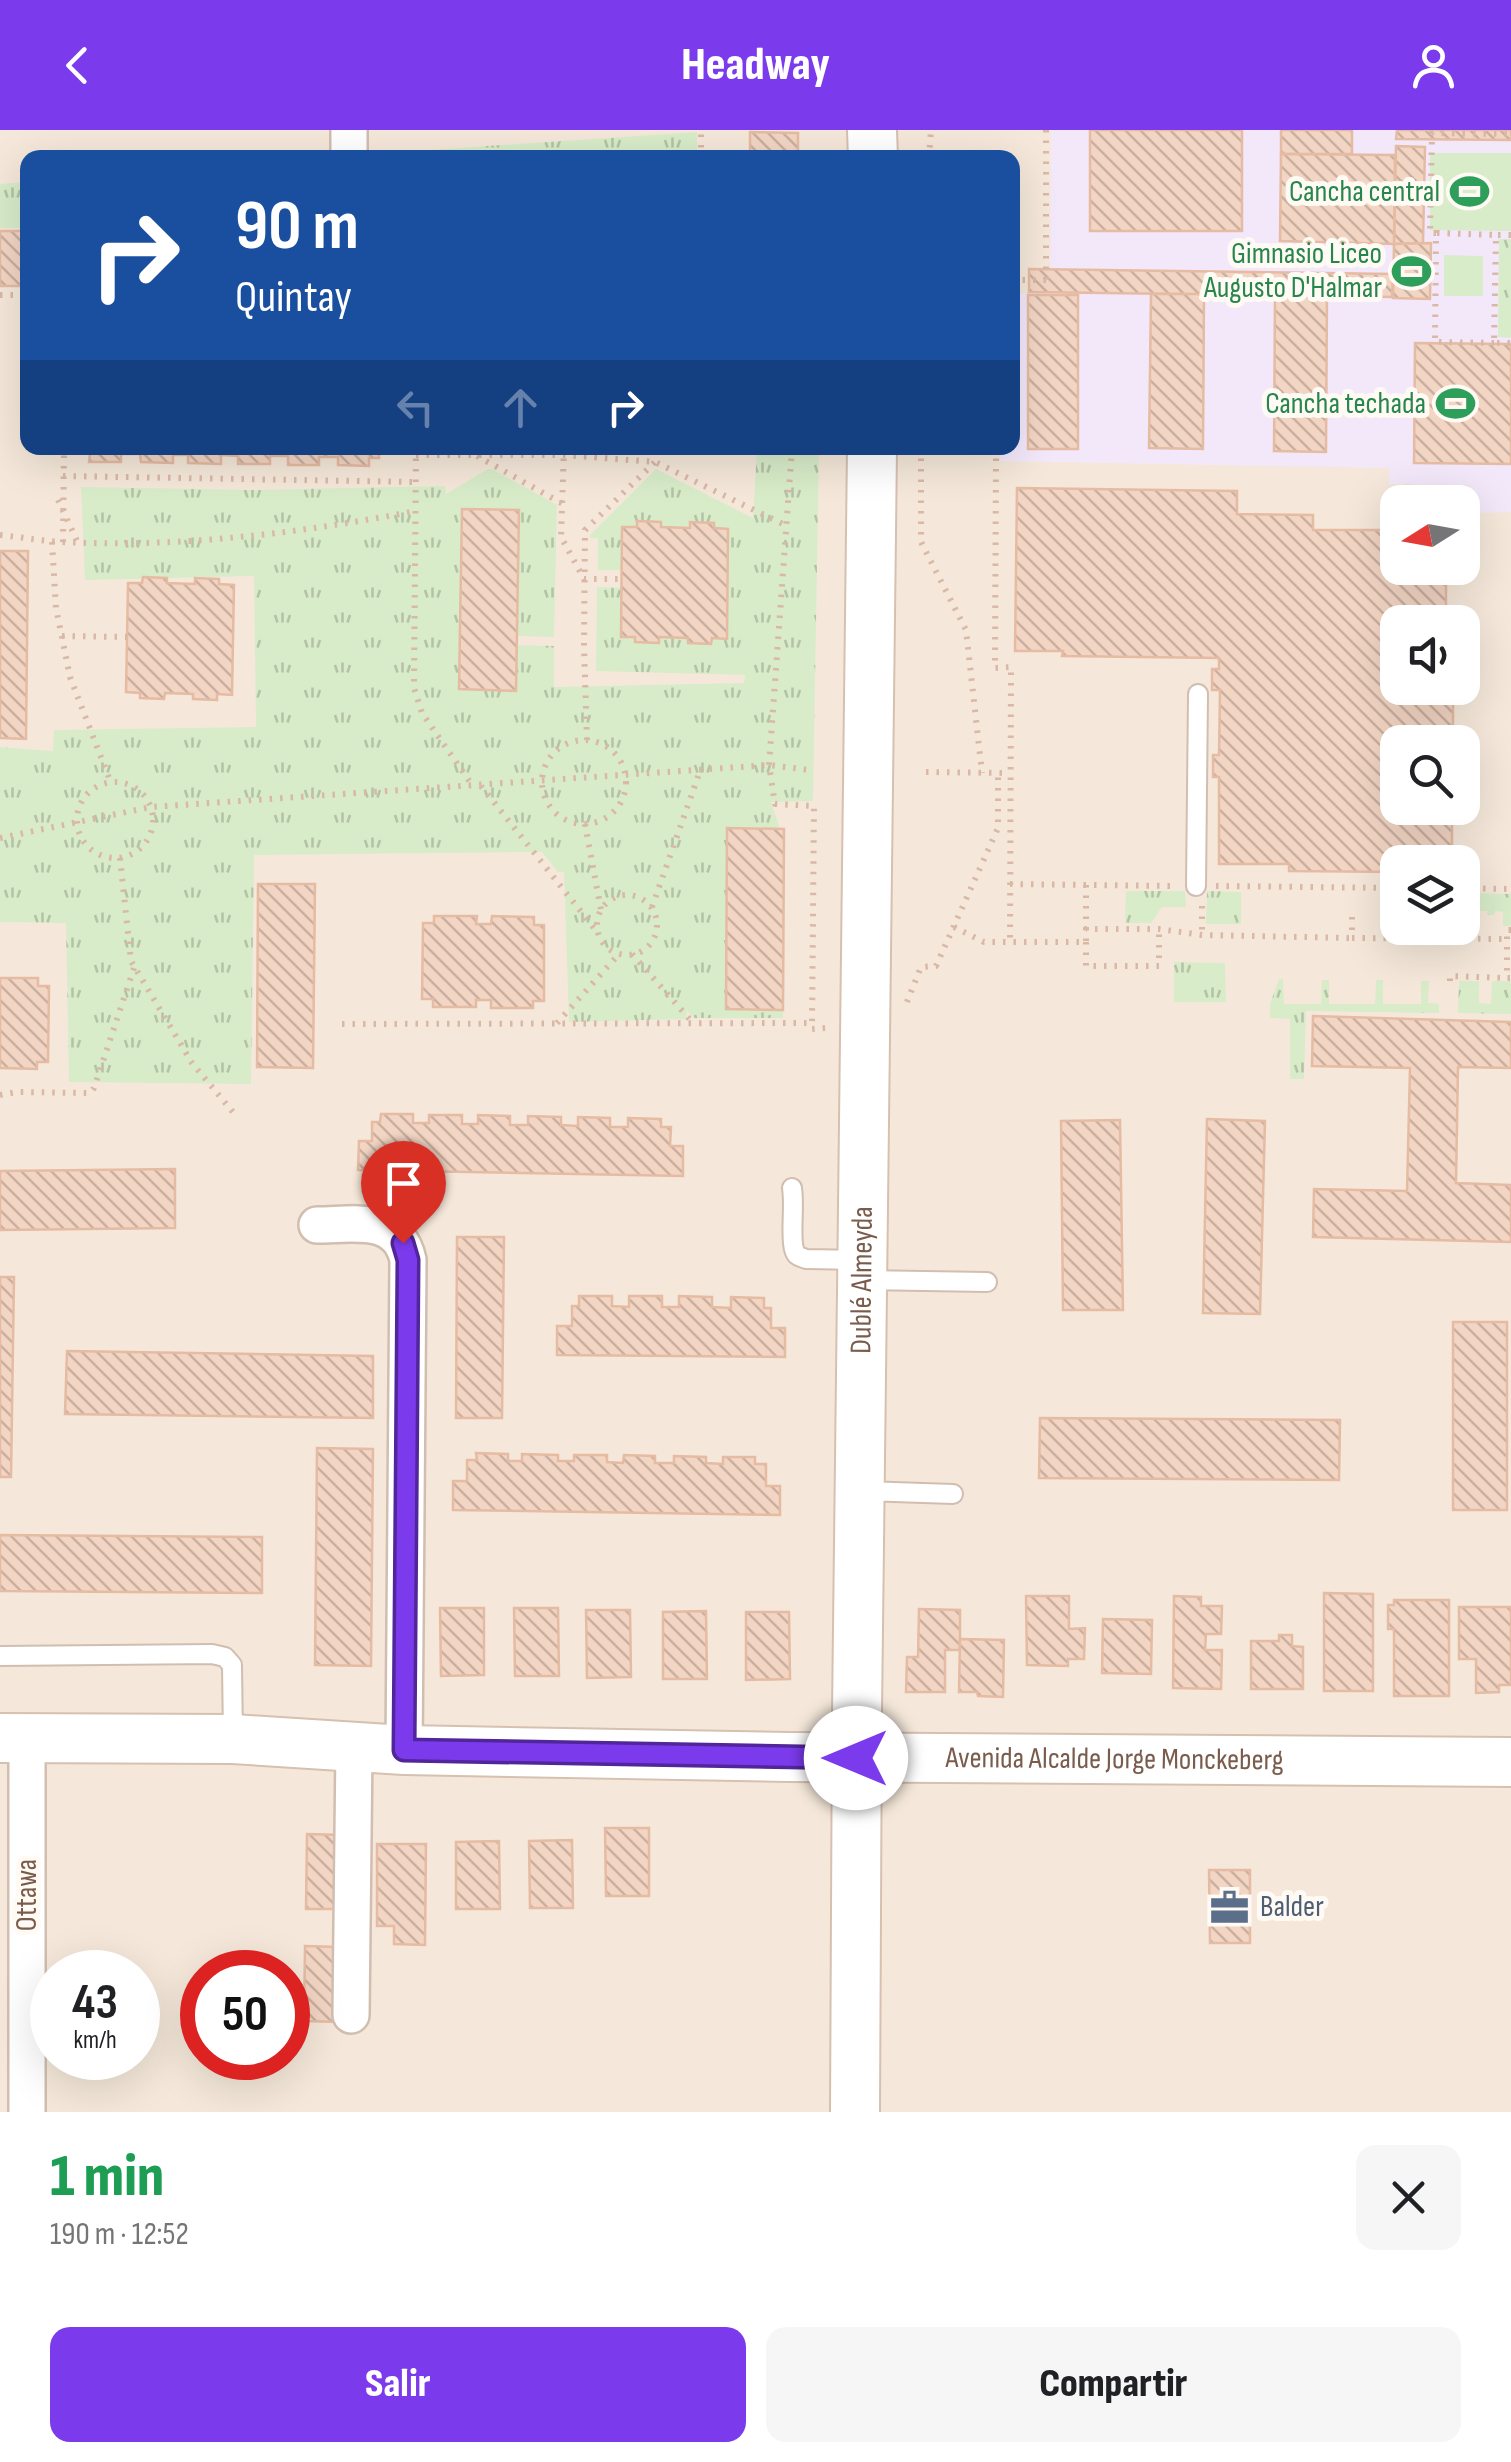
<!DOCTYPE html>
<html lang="es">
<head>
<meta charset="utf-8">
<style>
  body { margin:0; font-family:"Sofia Sans Condensed",sans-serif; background:#f6f6f6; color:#202124; height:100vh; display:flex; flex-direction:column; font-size:38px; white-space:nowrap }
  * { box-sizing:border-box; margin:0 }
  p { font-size:32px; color:#757577 }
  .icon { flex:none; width:55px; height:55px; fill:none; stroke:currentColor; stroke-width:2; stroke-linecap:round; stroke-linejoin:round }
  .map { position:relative; height:1982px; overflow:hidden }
  .details { display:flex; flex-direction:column; background:#fff; flex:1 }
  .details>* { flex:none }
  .hud { position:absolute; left:20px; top:20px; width:1000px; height:305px; border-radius:20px; box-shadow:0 10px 40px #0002; background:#1a4fa0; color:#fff; overflow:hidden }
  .needle { width:65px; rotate:259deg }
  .tools { position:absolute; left:1380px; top:355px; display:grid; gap:20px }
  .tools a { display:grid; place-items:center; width:100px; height:100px; border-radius:20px; background:#fff; box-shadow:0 10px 40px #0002; font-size:50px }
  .speed { position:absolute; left:30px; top:1820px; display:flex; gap:20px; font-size:50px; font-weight:700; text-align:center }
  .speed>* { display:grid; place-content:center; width:130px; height:130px; border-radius:50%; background:#fff; box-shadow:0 10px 40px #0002; line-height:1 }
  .speed small { font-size:25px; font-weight:400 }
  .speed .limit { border:15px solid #d22; background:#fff; color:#111 }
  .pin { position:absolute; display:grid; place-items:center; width:85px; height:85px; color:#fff; margin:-102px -42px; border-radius:50% 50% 50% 0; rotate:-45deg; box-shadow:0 0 10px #0007 }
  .pin .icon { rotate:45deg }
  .me { position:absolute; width:110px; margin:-55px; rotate:270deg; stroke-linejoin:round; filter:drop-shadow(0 0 8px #0008) }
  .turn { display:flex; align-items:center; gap:35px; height:210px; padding:0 50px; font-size:45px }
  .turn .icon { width:130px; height:130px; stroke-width:2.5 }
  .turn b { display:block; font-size:70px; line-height:85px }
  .lanes { display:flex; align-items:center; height:95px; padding:0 50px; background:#0003; justify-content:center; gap:50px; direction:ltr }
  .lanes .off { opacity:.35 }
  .round { display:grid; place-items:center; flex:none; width:105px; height:105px; border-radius:20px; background:#f6f6f6 }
  .head { display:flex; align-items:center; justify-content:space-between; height:170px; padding:0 50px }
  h1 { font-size:60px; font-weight:800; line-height:75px; color:#1e9e55 }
  .button { display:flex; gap:20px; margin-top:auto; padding:20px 50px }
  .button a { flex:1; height:115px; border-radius:20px; background:#7c3aed; color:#fff; font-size:40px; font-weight:800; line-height:115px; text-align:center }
  .button a+a { background:#f6f6f6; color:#202124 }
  header { display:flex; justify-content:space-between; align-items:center; height:130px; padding:0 50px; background:#7c3aed; color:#fff; font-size:45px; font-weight:800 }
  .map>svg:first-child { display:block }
  .residential { fill:#f5e8da; fill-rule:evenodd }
  .education { fill:#f3e8fa }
  .grass { fill:url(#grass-tufts) }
  .pitch { fill:#d8ecc9 }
  .building { fill:url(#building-back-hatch); stroke:#e6bba3; stroke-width:2.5 }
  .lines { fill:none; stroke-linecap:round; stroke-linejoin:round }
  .lane-casing { stroke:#d1beb0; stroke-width:22 }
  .street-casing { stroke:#d1beb0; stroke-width:40 }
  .secondary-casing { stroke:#d6c0b0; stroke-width:52 }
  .path { stroke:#d9b8a5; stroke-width:6; stroke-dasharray:2.5 8; stroke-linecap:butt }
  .lane { stroke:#fff; stroke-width:18 }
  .street { stroke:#fff; stroke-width:35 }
  .secondary { stroke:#fff; stroke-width:48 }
  .route-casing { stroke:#51269a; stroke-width:25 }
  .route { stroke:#7c3aed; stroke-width:18 }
  .labels { text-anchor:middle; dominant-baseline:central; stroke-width:10; stroke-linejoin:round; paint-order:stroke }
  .leisure-label { font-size:30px; fill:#27864d; stroke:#fffaf3; text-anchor:end }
  .street-label { font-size:30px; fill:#7a5c4d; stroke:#fffaf3 }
  .service-label { font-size:30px; fill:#4e5e75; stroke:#fffaf3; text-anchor:start }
</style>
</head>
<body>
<header><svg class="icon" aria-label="back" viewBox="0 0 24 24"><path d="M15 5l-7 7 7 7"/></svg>Headway<svg class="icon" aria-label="person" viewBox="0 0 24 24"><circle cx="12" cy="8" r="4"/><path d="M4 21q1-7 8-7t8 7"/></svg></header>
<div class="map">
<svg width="1511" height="1982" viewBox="0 0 1511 1982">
  <defs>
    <pattern id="grass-tufts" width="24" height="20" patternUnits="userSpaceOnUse" patternTransform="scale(2.5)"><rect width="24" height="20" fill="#d8ecc9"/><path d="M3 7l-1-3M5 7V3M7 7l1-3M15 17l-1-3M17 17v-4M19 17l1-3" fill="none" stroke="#b4c2a5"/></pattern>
    <pattern id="building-back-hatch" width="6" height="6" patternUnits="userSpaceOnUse" patternTransform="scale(2.5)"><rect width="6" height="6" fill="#f3d5c3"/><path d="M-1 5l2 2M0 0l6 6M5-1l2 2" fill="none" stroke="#cab0a1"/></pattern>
  </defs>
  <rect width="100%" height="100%" fill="#fdf6ec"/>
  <!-- residential -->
  <path class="residential" d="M0,0H1511V1982H0ZM28,28H1012V318H28ZM1398,372H1462V438H1398ZM1398,492H1462V558H1398ZM1398,612H1462V678H1398ZM1398,732H1462V798H1398ZM52,1842H138V1928H52ZM202,1842H288V1928H202Z"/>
  <!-- education -->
  <polygon class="education" points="1051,0 1511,0 1511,382 1470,383 1470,355 1389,354 1389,338 1000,331 1000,318 1012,318 1013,164 1050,163"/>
  <!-- grass -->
  <g class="grass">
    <polygon points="697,2 697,27 370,27 370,24"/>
    <polygon points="27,52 27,98 0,98 0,54"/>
    <polygon points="1499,109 1511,109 1511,208 1498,207"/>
    <polygon points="757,318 819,318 813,671 771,672 780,699 728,698 783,880 783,888 694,888 687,881 686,889 569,892 564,742 558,742 542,722 254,725 251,954 69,952 66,793 0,792 0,617 53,621 54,600 256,597 254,446 85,450 81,357 253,360 445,356 446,364 488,339 492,339 557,375 554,507 517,506 462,379 459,559 515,559 517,515 554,516 554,557 744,553 745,545 596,541 597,457 621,458 621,507 635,507 636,512 658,513 659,507 688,508 688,513 711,514 712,508 727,508 728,399 714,398 713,393 690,392 690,398 661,397 661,392 638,391 637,397 623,397 622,440 598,440 598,408 590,408 590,405 656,339 753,388"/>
    <polygon points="1126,761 1185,761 1186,777 1162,777 1151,793 1125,793"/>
    <polygon points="1207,761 1241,762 1241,794 1206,794"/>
    <polygon points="1463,763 1511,764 1511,796 1503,796 1503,782 1495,781 1494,785 1487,785 1487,781 1469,781 1469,796 1463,796"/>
    <polygon points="1174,832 1225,833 1226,872 1174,872"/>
    <polygon points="1279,849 1283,849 1284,874 1321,874 1322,850 1329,850 1329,874 1375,874 1376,850 1383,850 1383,874 1421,874 1421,851 1429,851 1428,873 1439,874 1439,883 1306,881 1304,949 1290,949 1290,889 1270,888 1270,874"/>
    <polygon points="1459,851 1479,851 1479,873 1491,874 1492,851 1511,851 1511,884 1458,883"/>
  </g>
  <!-- pitch -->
  <g class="pitch">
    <polygon points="1430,23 1511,23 1511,101 1430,100"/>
    <polygon points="1444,125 1483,126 1483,166 1444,166"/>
  </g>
  <!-- building -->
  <g class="building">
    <rect x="1090" y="0" width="152" height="101"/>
    <rect x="1281" y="0" width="71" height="24"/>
    <polygon points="1397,0 1511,0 1511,10 1396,9"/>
    <polygon points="750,2 798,3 798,28 750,28"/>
    <polygon points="1396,16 1425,17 1423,113 1394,114"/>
    <polygon points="1281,24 1395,25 1394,114 1280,111"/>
    <rect x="0" y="101" width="28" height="55"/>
    <polygon points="1431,113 1430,169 1393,168 1394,114"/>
    <polygon points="1029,139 1393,144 1392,167 1029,162"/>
    <polygon points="1151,164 1204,164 1203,319 1149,318"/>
    <rect x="1028" y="165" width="50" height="154"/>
    <polygon points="1275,165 1327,166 1326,322 1274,321"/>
    <polygon points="1415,213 1511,214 1511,334 1414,333"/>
    <polygon points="81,318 379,318 379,328 369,328 369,336 338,335 338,327 319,327 319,335 288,335 288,326 270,326 270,334 238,334 238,326 221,325 221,334 188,333 188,325 173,325 173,333 141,332 140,324 121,324 121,332 89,332 90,324 81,323"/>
    <polygon points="1405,356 1447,357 1447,372 1405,372"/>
    <polygon points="1017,358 1237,361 1237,384 1313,385 1313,400 1398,400 1398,438 1446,438 1446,492 1398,492 1398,558 1453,558 1453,612 1398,612 1398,678 1452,678 1452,720 1440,720 1440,728 1428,728 1428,732 1398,732 1398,742 1289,741 1289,734 1219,734 1219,647 1213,647 1213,625 1219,625 1220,560 1212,560 1212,539 1219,539 1219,528 1062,526 1063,521 1015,521"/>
    <polygon points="462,379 519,380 516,561 459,559"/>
    <polygon points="637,391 661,392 661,397 690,398 690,392 714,393 714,398 728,399 727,509 712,508 711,514 688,513 688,508 659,507 659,513 635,512 635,507 621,507 622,397 637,397"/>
    <polygon points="0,421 28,421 26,609 0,608"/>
    <polygon points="143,447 167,448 167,453 195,454 195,448 219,449 219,454 234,455 232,565 217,564 217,570 193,569 193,564 165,563 164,569 140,568 140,563 126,562 128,453 142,453"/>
    <polygon points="727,698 784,699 783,880 726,879"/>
    <polygon points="258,754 315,754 313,938 257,937"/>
    <polygon points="434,786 477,786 476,794 491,794 492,786 534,787 534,795 544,795 544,871 533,871 533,878 491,878 491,870 476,870 476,877 433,877 433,869 422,869 423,793 434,793"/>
    <polygon points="0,848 38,848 38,856 49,856 48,932 37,932 37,939 0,938"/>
    <polygon points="1313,886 1511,892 1511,938 1458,937 1456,1053 1511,1055 1511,1112 1313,1107 1314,1059 1407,1061 1410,938 1312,936"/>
    <polygon points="381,984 413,984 413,993 429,993 429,985 462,985 462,994 478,994 478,985 510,986 510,995 528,995 528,986 561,987 561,995 578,996 578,987 610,988 610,997 628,997 628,988 661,989 661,997 671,997 670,1016 683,1016 683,1046 358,1040 359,1011 372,1011 372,992 380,992"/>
    <polygon points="1207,989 1265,991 1260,1184 1203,1183"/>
    <polygon points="1120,990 1123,1180 1063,1180 1061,991"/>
    <polygon points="175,1039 175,1098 0,1100 0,1041"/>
    <polygon points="457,1107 504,1107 502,1288 456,1288"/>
    <polygon points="0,1147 14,1147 11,1347 0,1347"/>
    <polygon points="579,1166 612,1166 612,1176 629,1177 629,1166 662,1166 662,1177 679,1177 679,1166 712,1167 712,1177 731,1178 731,1167 764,1168 764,1178 771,1178 771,1198 785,1198 785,1227 557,1225 557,1196 572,1196 572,1176 579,1176"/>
    <rect x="1453" y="1192" width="54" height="188"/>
    <polygon points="67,1221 373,1226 373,1288 65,1284"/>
    <polygon points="1040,1288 1340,1290 1339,1350 1039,1348"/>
    <polygon points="317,1318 373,1319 371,1536 315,1535"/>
    <polygon points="476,1323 508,1324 508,1331 522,1331 522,1324 558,1325 558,1331 574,1331 574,1325 607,1325 607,1332 623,1333 624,1325 655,1326 655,1333 674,1333 674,1326 706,1327 706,1333 723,1334 723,1327 755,1327 755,1334 766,1334 766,1356 780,1356 780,1385 453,1380 453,1351 467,1351 467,1330 477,1330"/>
    <polygon points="0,1405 262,1407 262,1463 0,1461"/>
    <polygon points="1324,1463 1373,1464 1373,1561 1324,1561"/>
    <polygon points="1026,1466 1069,1466 1069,1499 1085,1498 1084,1529 1068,1529 1068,1536 1027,1535"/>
    <polygon points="1174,1466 1201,1467 1201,1476 1222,1476 1221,1504 1206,1504 1205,1520 1222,1520 1221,1559 1173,1558"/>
    <polygon points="1394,1470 1449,1470 1449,1566 1394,1566 1394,1499 1388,1499 1388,1475 1394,1475"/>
    <polygon points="1459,1477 1511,1477 1511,1555 1499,1555 1499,1562 1476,1563 1476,1529 1459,1529"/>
    <polygon points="440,1478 484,1478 484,1545 441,1546"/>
    <polygon points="514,1478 558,1478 559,1546 515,1546"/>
    <polygon points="919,1479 960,1480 960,1520 945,1520 945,1562 906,1562 907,1527 918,1527"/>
    <polygon points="586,1480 630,1480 631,1547 587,1548"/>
    <polygon points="706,1481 707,1549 663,1549 663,1482"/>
    <polygon points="746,1482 789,1482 790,1549 746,1550"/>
    <polygon points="1103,1489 1152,1490 1151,1544 1102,1543"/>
    <polygon points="1279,1505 1292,1505 1292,1516 1303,1517 1303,1559 1251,1559 1251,1511 1279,1511"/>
    <polygon points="960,1509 1004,1510 1003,1567 978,1566 977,1562 959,1562"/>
    <polygon points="605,1698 649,1698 649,1766 606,1766"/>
    <polygon points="307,1704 342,1705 340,1779 306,1779"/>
    <polygon points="572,1710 573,1778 530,1778 529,1711"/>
    <polygon points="499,1711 500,1779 456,1779 456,1712"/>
    <polygon points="377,1714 426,1714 425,1815 394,1814 394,1796 377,1796"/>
    <polygon points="1209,1740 1250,1740 1250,1813 1210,1813"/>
    <polygon points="305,1816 339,1817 338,1892 304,1891"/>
  </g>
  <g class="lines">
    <defs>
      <g id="lane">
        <polyline points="1196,756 1198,564"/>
        <path d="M792,1058C795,1076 790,1105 794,1119C796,1127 799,1126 806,1129L862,1130"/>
        <polyline points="862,1150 987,1152"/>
        <polyline points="864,1361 953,1364"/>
        <polyline points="0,1526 212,1524 225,1527 232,1535 233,1608"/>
      </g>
      <g id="street">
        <polyline points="349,28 349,0"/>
        <path d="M317,1095C353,1095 398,1084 408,1130L404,1620"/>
        <polyline points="351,1885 354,1617"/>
        <polyline points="27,1982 27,1608"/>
      </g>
      <g id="secondary">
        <polyline points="872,0 873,28"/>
        <path id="s1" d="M0,1608L233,1609L404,1620L789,1627L1511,1632"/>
        <path id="s2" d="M855,1982L857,1582L872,318"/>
      </g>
    </defs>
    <!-- lane casing -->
    <use href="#lane" class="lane-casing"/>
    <!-- street casing -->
    <use href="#street" class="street-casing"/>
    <!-- secondary casing -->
    <use href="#secondary" class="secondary-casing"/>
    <!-- path -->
    <g class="path">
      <polyline points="1046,0 1046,150"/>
      <polyline points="701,28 701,0"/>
      <polyline points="929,28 931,0"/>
      <polyline points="1437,103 1496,105"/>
      <polyline points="1511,105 1496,105 1494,213 1511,213"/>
      <polyline points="1012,150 1049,150"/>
      <polyline points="0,165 28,165"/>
      <polyline points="1494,213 1435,212 1436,103 1430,103 1432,3 1511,4"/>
      <polyline points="416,318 414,558 422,583 472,655"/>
      <polyline points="564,318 561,407 584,449 622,449"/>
      <polyline points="792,318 769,635 775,674 814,676 812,899 826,898"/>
      <polyline points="921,318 921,412 966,500 982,643"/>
      <polyline points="996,318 995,538 1011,537 1010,812"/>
      <polyline points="416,325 564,325 655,332 787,396"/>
      <polyline points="477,326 563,374"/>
      <polyline points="63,346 416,352"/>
      <polyline points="58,370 78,413"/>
      <path d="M0,405C21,407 41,411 62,412C180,418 299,403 416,381"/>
      <polyline points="52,412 56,478 70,547 111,653"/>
      <polyline points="63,412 64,318"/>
      <polyline points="62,506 127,507"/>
      <polyline points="587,610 584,516 585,400 655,332"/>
      <circle cx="584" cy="652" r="42"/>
      <polyline points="926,642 1010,643"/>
      <circle cx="115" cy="690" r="38"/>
      <polyline points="481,656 598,803"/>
      <polyline points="585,694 601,780"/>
      <polyline points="0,708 151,677 769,635 809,640"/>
      <polyline points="120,728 131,831 192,933 237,987"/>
      <polyline points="1010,754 1174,756"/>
      <polyline points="1086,755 1086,799"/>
      <polyline points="1216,756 1398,758"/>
      <polyline points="1462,758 1511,759"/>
      <circle cx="627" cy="795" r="30"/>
      <polyline points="1202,776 1202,805"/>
      <polyline points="652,777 700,641"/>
      <polyline points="1352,787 1352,808 1507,809"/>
      <polyline points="954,797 984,812 1086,812 1086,799 1159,799 1202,805 1352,808"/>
      <polyline points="1511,800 1507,800 1507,848 1511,848"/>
      <polyline points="1086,812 1086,836 1159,836 1159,799"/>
      <polyline points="632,824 693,893"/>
      <polyline points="1450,851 1450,846 1507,848"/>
      <polyline points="907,872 921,837 936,836 998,698 998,643"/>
      <polyline points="557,893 619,824"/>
      <polyline points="342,894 812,893"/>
      <polyline points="0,965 17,962 90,963 94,958 134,838"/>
    </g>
    <!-- lane -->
    <use href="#lane" class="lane"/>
    <!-- street -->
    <use href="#street" class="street"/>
    <!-- secondary -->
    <use href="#secondary" class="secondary"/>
  </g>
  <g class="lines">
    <defs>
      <polyline id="route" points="403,1113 408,1130 404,1620 856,1628"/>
    </defs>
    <!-- route casing -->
    <use href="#route" class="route-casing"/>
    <!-- route -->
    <use href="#route" class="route"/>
  </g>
  <!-- icons -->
  <defs>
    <symbol id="stadium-bare" viewBox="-9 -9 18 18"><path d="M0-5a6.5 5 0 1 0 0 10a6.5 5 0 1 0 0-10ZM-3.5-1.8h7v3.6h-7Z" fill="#2e9e5b" stroke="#fffaf3" stroke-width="2.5" paint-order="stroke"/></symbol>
    <symbol id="office-bare" viewBox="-9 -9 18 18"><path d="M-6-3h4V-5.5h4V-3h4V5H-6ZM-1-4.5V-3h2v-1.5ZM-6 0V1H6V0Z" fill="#5c6f8a" stroke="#fffaf3" stroke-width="2.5" paint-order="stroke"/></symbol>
  </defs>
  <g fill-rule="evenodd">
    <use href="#stadium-bare" x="1442" y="34" width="55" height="55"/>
    <use href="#stadium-bare" x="1384" y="114" width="55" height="55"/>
    <use href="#stadium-bare" x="1428" y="246" width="55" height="55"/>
    <use href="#office-bare" x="1202" y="1750" width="55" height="55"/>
  </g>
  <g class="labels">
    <!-- leisure labels -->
    <g class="leisure-label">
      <text x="1440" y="62">Cancha central</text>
      <text x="1382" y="124">Gimnasio Liceo<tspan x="1382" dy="34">Augusto D'Halmar</tspan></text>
      <text x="1426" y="274">Cancha techada</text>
    </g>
    <!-- street labels -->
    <g class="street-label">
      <text stroke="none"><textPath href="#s2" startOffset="832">Dublé Almeyda</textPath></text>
      <text stroke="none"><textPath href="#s1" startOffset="1115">Avenida Alcalde Jorge Monckeberg</textPath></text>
      <text transform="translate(27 1765) rotate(-90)">Ottawa</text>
    </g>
    <!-- service labels -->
    <g class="service-label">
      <text x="1260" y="1777">Balder</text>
    </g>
  </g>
</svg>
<div class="tools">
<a><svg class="needle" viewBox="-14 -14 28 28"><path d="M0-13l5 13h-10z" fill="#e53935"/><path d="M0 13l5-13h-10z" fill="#757577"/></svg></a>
<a><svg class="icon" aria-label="sound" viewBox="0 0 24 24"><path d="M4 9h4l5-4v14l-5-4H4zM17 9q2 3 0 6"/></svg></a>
<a><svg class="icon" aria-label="search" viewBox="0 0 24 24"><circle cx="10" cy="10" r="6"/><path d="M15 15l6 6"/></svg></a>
<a><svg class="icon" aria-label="layers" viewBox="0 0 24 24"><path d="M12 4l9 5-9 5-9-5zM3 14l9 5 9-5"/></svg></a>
</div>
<div class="speed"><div>43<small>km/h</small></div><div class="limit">50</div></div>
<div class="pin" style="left:403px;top:1113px;background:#d93025"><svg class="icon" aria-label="arrive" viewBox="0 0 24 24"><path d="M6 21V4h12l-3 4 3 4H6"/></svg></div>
<svg class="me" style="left:856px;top:1628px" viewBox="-20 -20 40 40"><circle r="19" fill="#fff"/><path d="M0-13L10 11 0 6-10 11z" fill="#7c3aed"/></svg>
<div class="hud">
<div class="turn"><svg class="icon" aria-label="right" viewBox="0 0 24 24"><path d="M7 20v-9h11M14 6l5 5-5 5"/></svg><div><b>90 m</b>Quintay</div></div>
<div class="lanes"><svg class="icon off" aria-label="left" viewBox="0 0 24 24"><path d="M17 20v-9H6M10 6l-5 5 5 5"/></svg><svg class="icon off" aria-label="ahead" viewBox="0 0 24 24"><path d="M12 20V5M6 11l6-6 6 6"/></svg><svg class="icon" aria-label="right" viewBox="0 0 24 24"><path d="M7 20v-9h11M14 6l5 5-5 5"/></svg></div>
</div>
</div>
<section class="details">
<div class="head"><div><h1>1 min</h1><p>190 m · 12:52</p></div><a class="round"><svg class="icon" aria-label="close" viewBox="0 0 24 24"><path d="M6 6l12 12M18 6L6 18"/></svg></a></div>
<div class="button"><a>Salir</a><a>Compartir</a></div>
</section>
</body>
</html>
